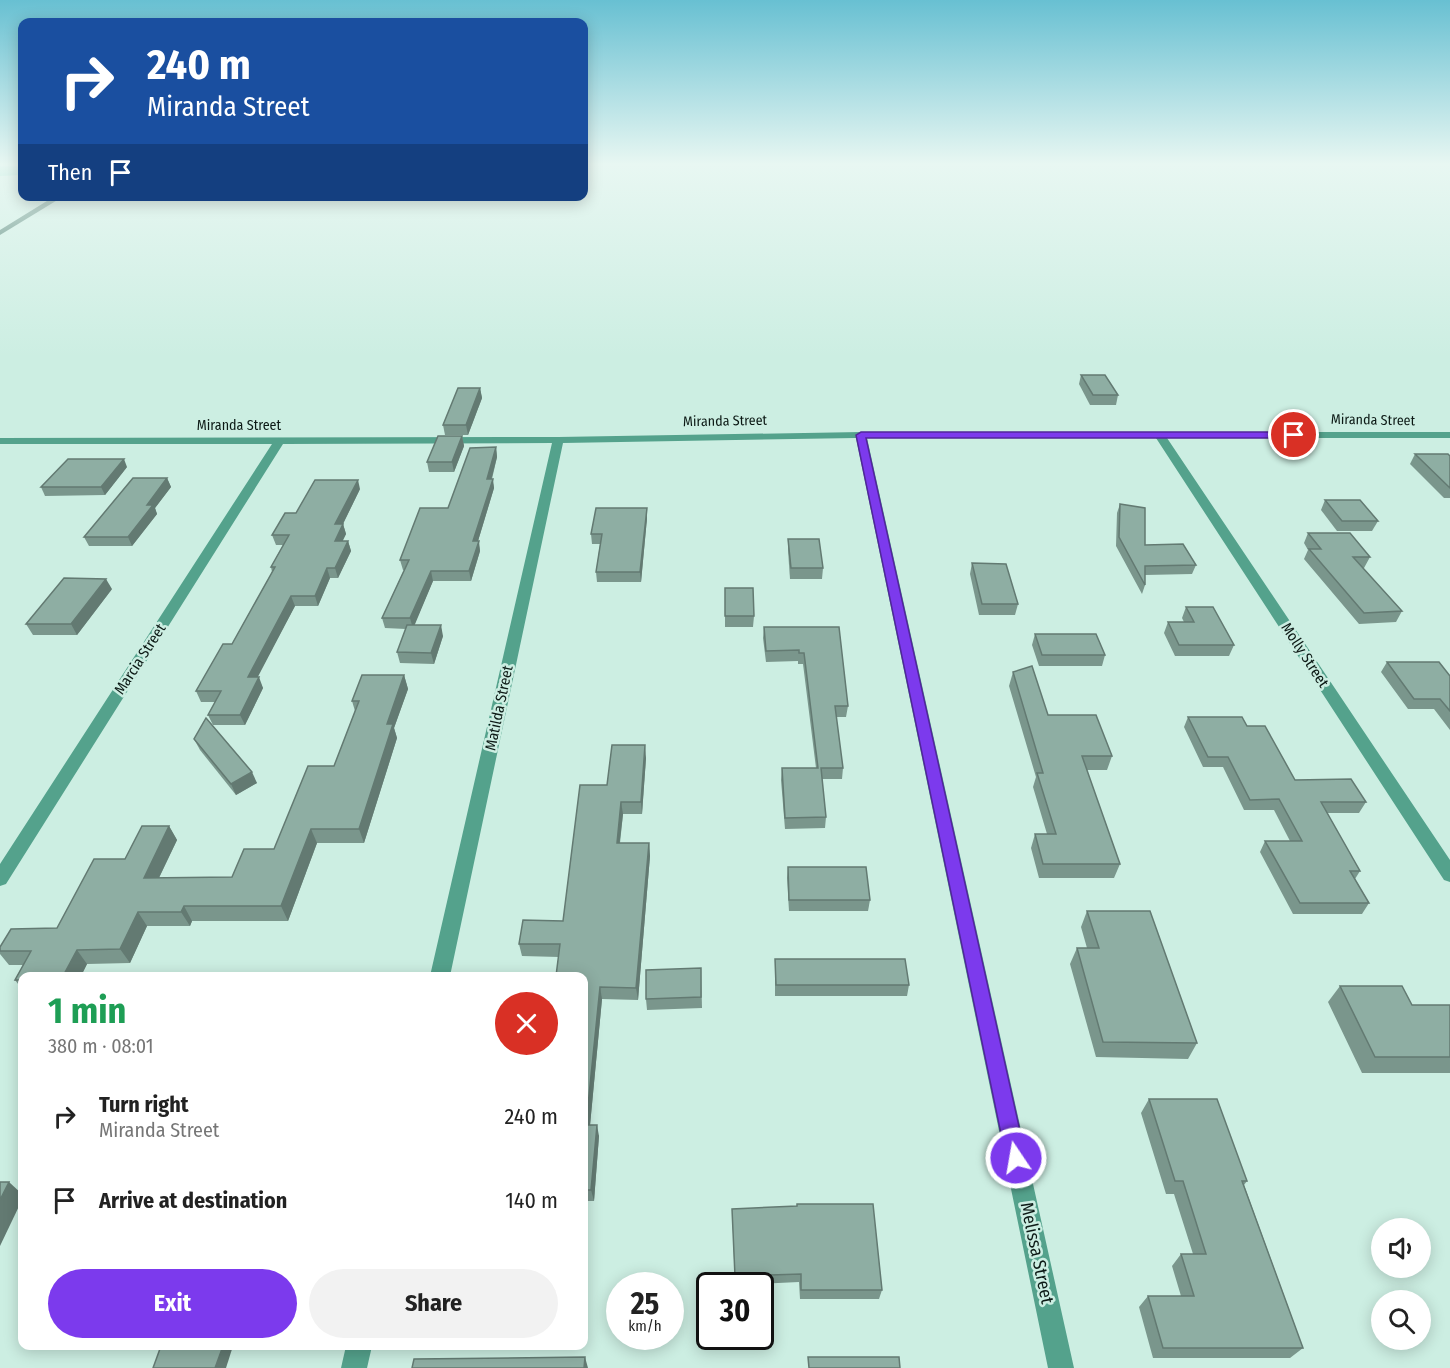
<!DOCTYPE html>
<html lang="en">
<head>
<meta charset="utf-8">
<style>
  body { margin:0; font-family:"Fira Sans Condensed",sans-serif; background:#f2f2f2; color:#222; height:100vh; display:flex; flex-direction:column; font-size:22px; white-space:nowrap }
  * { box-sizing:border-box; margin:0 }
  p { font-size:20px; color:#767676 }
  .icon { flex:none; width:33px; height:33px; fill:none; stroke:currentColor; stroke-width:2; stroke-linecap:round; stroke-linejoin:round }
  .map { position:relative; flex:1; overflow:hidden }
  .sheet { position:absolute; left:18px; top:972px; width:570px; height:378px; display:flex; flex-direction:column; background:#fff; border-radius:12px; box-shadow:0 3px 15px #0003 }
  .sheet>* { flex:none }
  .guide { position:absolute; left:18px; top:18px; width:570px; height:183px; border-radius:12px; box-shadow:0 3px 15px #0003; background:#1a4fa0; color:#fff; overflow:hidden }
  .controls { position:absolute; left:1371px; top:1218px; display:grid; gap:12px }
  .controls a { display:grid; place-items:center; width:60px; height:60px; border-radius:50%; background:#fff; box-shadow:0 3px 15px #0003; font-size:30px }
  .speed { position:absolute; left:606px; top:1272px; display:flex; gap:12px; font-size:30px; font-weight:700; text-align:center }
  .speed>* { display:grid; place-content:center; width:78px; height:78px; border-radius:50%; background:#fff; box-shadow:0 3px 15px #0003; line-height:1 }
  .speed small { font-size:15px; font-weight:400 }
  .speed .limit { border:3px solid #111; border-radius:9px; background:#fff; color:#111 }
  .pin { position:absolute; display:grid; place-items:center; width:51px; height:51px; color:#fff; margin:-26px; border:3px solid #fff; border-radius:50%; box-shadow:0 2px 6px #0007 }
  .me { position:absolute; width:66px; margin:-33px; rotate:348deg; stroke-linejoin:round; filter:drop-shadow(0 0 4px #0008) }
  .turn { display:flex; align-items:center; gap:21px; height:126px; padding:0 30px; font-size:27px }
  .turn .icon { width:78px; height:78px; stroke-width:2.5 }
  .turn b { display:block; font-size:42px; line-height:51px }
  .then { display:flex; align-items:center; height:57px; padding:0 30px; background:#0003; gap:12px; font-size:22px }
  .round { display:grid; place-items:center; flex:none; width:63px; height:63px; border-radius:32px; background:#f2f2f2 }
  .headline { display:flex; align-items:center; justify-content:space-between; height:102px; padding:0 30px }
  h1 { font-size:36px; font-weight:700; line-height:45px; color:#1e9e55 }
  .action { display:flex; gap:12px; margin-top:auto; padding:12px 30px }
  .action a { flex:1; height:69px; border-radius:36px; background:#7c3aed; color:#fff; font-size:24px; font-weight:700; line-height:69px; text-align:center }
  .action a+a { background:#f2f2f2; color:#222 }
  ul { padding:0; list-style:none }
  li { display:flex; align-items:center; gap:18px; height:84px; padding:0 30px }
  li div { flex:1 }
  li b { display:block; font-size:22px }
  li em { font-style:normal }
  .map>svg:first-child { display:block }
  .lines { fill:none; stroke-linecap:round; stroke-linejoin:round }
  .river { fill:#48d2b0; fill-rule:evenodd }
  .street { fill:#54a28c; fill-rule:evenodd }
  .primary { fill:#20594a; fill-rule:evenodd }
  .wall { fill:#7a968c }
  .shaded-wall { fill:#637a72 }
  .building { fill:#8eaea3; stroke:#637a72; stroke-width:1.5 }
  .route { fill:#7c3aed; stroke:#51269a; stroke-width:1.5 }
  .labels { text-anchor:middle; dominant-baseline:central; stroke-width:5; stroke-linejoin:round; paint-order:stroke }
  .far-street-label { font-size:14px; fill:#0c1915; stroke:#cceee2 }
  .street-label { font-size:15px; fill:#0c1915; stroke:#cceee2 }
  .near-street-label { font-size:18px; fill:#0c1915; stroke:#cceee2 }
</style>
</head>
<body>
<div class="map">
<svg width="1450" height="1368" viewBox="0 0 1450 1368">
  <rect width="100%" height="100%" fill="#cceee2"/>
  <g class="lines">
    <!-- river -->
    <polygon class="river" points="0,166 22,166 22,175 0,176"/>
    <!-- street -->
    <g class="street">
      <polygon points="861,432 1450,432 1450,438 1167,438 1450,860 1450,882 1444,880 1156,438 867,438 1074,1368 1048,1368 856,438 563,443 450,976 430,976 552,443 283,444 6,884 0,886 0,864 272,444 0,444 0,438 558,437"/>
      <polygon points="346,1346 372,1346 367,1368 341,1368"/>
    </g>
    <!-- primary -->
    <polygon class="primary" points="55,196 64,196 0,235 0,230"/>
  </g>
  <!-- wall -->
  <g class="wall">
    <polygon points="1081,375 1118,395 1116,405 1090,405 1079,384"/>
    <polygon points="480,388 482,398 468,435 445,435 443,425"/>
    <polygon points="462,436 464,446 454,472 429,472 427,462"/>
    <polygon points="496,447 497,457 492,479 494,488 478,541 480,551 471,581 433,581 414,625 443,636 434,664 400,663 397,652 406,629 385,628 382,618 404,570 403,570 400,560 448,508"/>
    <polygon points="1415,454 1450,456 1450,498 1444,498 1410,464"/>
    <polygon points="127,467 105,495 45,496 41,487"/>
    <polygon points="167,478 171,487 155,508 157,514 132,546 89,546 84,537"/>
    <polygon points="360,489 343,524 346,534 342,541 348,541 351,551 338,578 330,578 318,606 295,606 257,677 263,688 245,725 213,725 208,715 215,702 201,702 196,691 232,644 272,572 271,567 283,545 276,545 272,535 296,513"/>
    <polygon points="1325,500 1378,521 1372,531 1337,531 1321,510"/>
    <polygon points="1120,504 1145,545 1196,565 1192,574 1145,575 1145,585 1142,594 1116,546 1117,513"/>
    <polygon points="647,518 641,582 597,582 596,572 600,544 592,544 591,534"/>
    <polygon points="1308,533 1370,557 1364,568 1362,568 1402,611 1396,622 1359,624 1304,559 1308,550 1304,543"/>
    <polygon points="788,539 823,568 822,579 790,579 788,550"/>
    <polygon points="972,563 1018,604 1015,615 979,615 970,574"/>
    <polygon points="725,588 754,616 753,627 725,627"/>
    <polygon points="112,589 77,635 33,635 26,624"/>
    <polygon points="1186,607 1234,645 1229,656 1175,656 1164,633 1168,622 1184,622 1182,618"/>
    <polygon points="764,627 839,627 848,706 846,717 836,717 843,768 842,779 822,779 826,817 825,828 785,829 781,780 782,768 816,768 803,664 798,664 798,661 766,662 763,638"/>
    <polygon points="1035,634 1105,655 1102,666 1039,666 1032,645"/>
    <polygon points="1387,662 1450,676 1450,730 1434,709 1408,709 1381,672"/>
    <polygon points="1013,672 1048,715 1112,756 1107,770 1086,770 1120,864 1114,878 1039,878 1031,848 1035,834 1047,834 1033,787 1036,777 1009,686"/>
    <polygon points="404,675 408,689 394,728 397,738 364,843 317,843 288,921 192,921 190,926 147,926 130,963 87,964 81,976 22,976 22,989 15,980 23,965 9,965 0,954 0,947 57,928 125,859 169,826 177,840 159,878 232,877 274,849 334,766 355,711 352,701"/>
    <polygon points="1188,717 1247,726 1295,780 1366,802 1359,813 1327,813 1360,871 1355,879 1369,903 1362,914 1293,914 1260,852 1265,841 1290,841 1274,810 1244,810 1223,767 1203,767 1184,727"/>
    <polygon points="194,739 257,783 236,795 200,750"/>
    <polygon points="646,758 642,814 623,814 620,843 649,843 650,856 638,1000 602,999 590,1125 599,1136 594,1201 584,1201 584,976 559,957 522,956 519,944 563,921 607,785"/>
    <polygon points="788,867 870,900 868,911 789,911 787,878"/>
    <polygon points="1087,911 1197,1043 1188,1059 1096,1057 1070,964 1077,948 1087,948 1081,927"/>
    <polygon points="775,959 909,985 907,996 775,996"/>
    <polygon points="701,968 702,1008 647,1010 646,999"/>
    <polygon points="1340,986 1412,1005 1450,1005 1450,1073 1362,1073 1328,1002"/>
    <polygon points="1149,1099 1247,1181 1244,1185 1303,1348 1290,1358 1153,1358 1139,1307 1148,1296 1181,1296 1172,1266 1181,1254 1193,1254 1174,1194 1166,1194 1141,1113"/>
    <polygon points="732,1209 882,1290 879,1299 800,1299 799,1282 735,1285"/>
  </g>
  <!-- shaded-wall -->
  <g class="shaded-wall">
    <polygon points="480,388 482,398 468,435 466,425"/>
    <polygon points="462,436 464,446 454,472 452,462"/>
    <polygon points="496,447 497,457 489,488 487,479"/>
    <polygon points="124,459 127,467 105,495 101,487"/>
    <polygon points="167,478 171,487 155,508 157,514 132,546 128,537 147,505"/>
    <polygon points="493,479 494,488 475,551 473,541"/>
    <polygon points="358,480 360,489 338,534 335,524"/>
    <polygon points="647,508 647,518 641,582 640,572"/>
    <polygon points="343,524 346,534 338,551 335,541"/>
    <polygon points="348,541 351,551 338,578 335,568"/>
    <polygon points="479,541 480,551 471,581 469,571"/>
    <polygon points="327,568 330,578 318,606 315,596"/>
    <polygon points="431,571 433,581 413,629 410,618"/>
    <polygon points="106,579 112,589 77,635 71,624"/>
    <polygon points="291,596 295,606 252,688 248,677"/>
    <polygon points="441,625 443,636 434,664 431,653"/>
    <polygon points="404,675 408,689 394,728 397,738 364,843 359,829 387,724"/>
    <polygon points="259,677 263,688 245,725 240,715"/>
    <polygon points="645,745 646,758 642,814 641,802"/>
    <polygon points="252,772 257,783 236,795 231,784"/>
    <polygon points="621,802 623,814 618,856 617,843"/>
    <polygon points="169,826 177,840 152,892 144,878"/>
    <polygon points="311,829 317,843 288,921 281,906"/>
    <polygon points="649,843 650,856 638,1000 636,988"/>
    <polygon points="184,906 192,921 190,926 181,912"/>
    <polygon points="138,912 147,926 130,963 120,949"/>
    <polygon points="77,950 87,964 81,976 63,976"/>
    <polygon points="600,987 602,999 589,1136 586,1125"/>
    <polygon points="597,1125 599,1136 594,1201 591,1190"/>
    <polygon points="9,1182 22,1194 22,1200 0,1246 0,1200"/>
    <polygon points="223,1346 233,1346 226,1368 215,1368"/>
    <polygon points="585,1357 588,1368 584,1368"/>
  </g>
  <!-- building -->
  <g class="building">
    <polygon points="1081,375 1105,375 1118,395 1093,395"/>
    <polygon points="458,388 480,388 466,425 443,425"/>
    <polygon points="438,436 462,436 452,462 427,462"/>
    <polygon points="496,447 487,479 493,479 473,541 479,541 469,571 431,571 410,618 382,618 409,560 400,560 420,508 448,508 470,448"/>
    <polygon points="1415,454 1448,454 1450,456 1450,488"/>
    <polygon points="68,459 124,459 101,487 41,487"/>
    <polygon points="133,478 167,478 147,505 153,505 128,537 84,537"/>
    <polygon points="315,480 358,480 335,524 343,524 335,541 348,541 335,568 327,568 315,596 291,596 248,677 259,677 240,715 208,715 221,691 196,691 223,644 232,644 275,567 271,567 289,535 272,535 285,513 296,513"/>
    <polygon points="1325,500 1360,500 1378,521 1342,521"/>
    <polygon points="1120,504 1145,508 1145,545 1183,544 1196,565 1145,566 1145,585 1119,537"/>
    <polygon points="596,508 647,508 640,572 596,572 602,534 591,534"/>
    <polygon points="1308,533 1350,533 1370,557 1353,557 1402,611 1364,613 1309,549 1321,549"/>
    <polygon points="788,539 819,539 823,568 791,568"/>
    <polygon points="972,563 1006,564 1018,604 982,604"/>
    <polygon points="64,578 106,579 71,624 26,624"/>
    <polygon points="725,588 753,588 754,616 725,616"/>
    <polygon points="1186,607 1213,607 1234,645 1179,645 1168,622 1194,622"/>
    <polygon points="407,625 441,625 431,653 397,652"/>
    <polygon points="764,627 839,627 848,706 835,706 843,768 821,768 826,817 785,818 782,768 818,768 804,653 799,653 799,650 766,651"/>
    <polygon points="1035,634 1096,634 1105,655 1042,655"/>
    <polygon points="1387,662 1439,662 1450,676 1450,711 1440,699 1414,699"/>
    <polygon points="1032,666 1048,715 1096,715 1112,756 1082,756 1120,864 1043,864 1035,834 1056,834 1037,773 1043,773 1013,672"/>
    <polygon points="362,675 404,675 387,724 393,724 359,829 311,829 281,906 184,906 181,912 138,912 120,949 77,950 63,976 22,976 22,980 15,980 31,951 0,951 0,947 11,929 57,928 94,859 125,859 142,826 169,826 144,878 232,877 244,849 274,849 308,766 334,766 359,701 352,701"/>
    <polygon points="1188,717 1242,717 1247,726 1265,726 1295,780 1351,779 1366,802 1321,802 1360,871 1350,871 1369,903 1300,903 1265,841 1302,841 1279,799 1250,800 1228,757 1208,757"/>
    <polygon points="206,718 252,772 231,784 194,739"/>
    <polygon points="612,745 645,745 641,802 621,802 617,843 649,843 636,988 600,987 586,1125 597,1125 591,1190 584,1190 584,976 556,976 560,944 519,944 523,920 563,921 580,785 607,785"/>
    <polygon points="788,867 866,867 870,900 789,900"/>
    <polygon points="1087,911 1150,911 1197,1043 1103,1042 1077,948 1099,948"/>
    <polygon points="775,959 905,959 909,985 776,985"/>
    <polygon points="701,968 701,997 646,999 646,970"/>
    <polygon points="1340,986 1402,986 1412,1005 1450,1005 1450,1057 1375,1057"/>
    <polygon points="1149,1099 1217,1099 1247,1181 1242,1181 1303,1348 1163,1348 1148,1296 1194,1296 1181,1254 1206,1254 1183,1181 1175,1181"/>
    <polygon points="0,1182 9,1182 0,1200"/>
    <polygon points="797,1204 873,1204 882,1290 801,1290 801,1274 735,1276 732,1209 797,1206"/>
    <polygon points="161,1346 223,1346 215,1368 153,1368"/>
    <polygon points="585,1357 584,1368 412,1368 414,1359"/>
    <polygon points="808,1357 899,1357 900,1368 809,1368"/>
  </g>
  <!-- sky -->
  <linearGradient id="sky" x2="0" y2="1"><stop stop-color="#68c0d2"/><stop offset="0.46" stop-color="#e8f7f2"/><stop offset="1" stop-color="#e8f7f2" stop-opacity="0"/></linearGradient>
  <rect width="1450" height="357" fill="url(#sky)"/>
  <!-- route -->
  <polygon class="route" points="861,432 1294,432 1299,435 1294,438 866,438 1026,1158 1023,1165 1016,1168 1009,1165 1006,1158 856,435"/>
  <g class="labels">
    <!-- far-street labels -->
    <g class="far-street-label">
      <text transform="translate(1373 420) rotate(1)">Miranda Street</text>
      <text transform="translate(725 421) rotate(-1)">Miranda Street</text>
      <text x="239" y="425">Miranda Street</text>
    </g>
    <!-- street labels -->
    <g class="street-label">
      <text transform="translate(1305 655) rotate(57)">Molly Street</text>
      <text transform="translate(140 659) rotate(-57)">Marcia Street</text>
      <text transform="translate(499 708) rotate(-78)">Matilda Street</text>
    </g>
    <!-- near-street labels -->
    <g class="near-street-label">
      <text transform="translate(1037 1253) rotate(78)">Melissa Street</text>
    </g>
  </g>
</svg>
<div class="controls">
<a><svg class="icon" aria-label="sound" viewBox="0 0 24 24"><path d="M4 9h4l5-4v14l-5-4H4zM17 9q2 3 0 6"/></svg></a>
<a><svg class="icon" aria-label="search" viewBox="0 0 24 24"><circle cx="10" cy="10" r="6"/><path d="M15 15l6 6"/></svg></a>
</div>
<div class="speed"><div>25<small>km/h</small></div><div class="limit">30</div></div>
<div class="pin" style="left:1294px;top:435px;background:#d93025"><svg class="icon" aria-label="arrive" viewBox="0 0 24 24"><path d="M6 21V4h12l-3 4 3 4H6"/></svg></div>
<svg class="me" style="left:1016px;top:1158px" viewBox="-20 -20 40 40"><circle r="17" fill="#7c3aed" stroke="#fff" stroke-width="3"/><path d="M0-11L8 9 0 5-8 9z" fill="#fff"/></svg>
<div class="guide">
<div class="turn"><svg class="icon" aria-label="right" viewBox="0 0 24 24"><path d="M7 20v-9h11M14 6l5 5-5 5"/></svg><div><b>240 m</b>Miranda Street</div></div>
<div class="then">Then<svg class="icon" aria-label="arrive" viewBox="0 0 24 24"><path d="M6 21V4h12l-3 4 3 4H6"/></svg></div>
</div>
<section class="sheet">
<div class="headline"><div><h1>1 min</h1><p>380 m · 08:01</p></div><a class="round" style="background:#d93025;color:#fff"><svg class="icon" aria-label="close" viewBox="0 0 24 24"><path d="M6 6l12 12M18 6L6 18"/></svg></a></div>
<ul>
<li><svg class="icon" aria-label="right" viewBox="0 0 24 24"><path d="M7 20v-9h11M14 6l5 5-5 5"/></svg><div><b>Turn right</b><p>Miranda Street</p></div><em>240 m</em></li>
<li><svg class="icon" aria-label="arrive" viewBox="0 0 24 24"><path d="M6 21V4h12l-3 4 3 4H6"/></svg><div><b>Arrive at destination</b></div><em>140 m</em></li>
</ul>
<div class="action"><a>Exit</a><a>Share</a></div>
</section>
</div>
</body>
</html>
